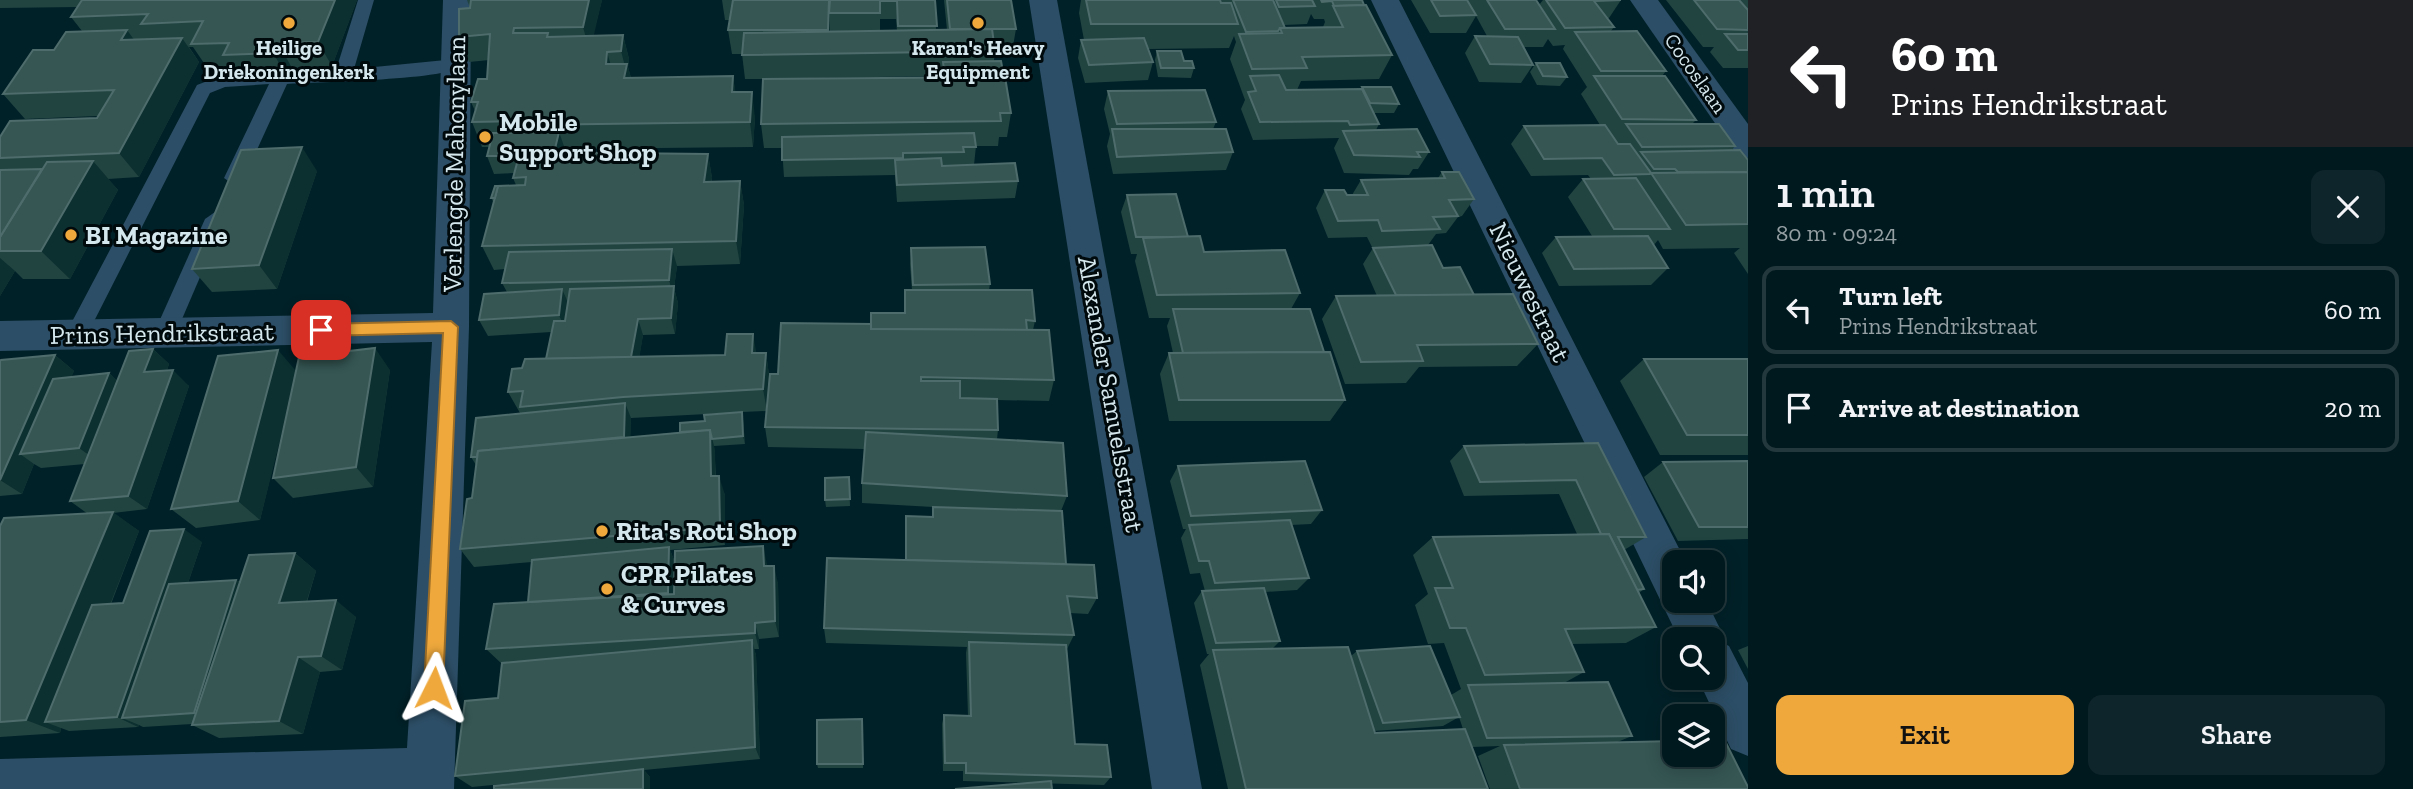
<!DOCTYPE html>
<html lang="en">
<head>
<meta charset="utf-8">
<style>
  body { margin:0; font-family:"Zilla Slab",serif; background:#0e262b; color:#f1f3f6; height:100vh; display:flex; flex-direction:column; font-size:26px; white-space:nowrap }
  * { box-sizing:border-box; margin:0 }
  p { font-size:23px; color:#95a0a4 }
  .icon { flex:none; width:38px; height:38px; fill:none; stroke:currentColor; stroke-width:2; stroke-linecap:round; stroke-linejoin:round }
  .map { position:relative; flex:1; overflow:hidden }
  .side { display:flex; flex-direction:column; background:#00191e; width:665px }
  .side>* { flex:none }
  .guide { background:#202124; color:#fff; overflow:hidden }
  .controls { position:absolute; left:1662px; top:550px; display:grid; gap:14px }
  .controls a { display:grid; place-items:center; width:63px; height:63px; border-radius:14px; background:#00191e; box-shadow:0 4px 18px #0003,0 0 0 2px #22383c; font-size:35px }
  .pin { position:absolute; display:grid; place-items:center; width:60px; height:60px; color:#fff; margin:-30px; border-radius:14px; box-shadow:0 4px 10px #0006 }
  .me { position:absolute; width:77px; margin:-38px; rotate:3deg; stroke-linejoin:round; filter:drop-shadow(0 0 5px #0008) }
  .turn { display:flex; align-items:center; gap:24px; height:147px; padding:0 28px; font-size:32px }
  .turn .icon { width:91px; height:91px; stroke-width:2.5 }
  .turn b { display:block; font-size:49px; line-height:60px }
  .round { display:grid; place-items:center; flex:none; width:74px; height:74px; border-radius:14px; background:#0e262b }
  .summary { display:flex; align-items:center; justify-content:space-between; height:119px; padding:0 28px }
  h1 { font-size:42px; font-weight:600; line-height:52px }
  .action { display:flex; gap:14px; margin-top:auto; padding:14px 28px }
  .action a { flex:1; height:80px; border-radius:14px; background:#eea83c; color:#111; font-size:28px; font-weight:600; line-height:80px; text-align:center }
  .action a+a { background:#0e262b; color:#f1f3f6 }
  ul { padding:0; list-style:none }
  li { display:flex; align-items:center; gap:21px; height:88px; margin:0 14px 10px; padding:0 14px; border:4px solid #22383c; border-radius:14px }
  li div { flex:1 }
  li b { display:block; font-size:26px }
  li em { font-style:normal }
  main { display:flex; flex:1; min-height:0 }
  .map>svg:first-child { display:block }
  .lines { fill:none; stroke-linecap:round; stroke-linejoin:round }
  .service { fill:#2c4e66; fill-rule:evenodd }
  .minor { fill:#2c4e66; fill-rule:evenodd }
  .wall { fill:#214441; fill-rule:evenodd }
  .shaded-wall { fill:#0c2f2f }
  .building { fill:#355653; stroke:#4e6c6b; stroke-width:2 }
  .route { fill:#eea83c; stroke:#9b6d27; stroke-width:2 }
  .poi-dot { fill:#eea83c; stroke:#00090c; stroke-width:2.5 }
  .labels { text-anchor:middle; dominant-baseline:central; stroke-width:6; stroke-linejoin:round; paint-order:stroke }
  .far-poi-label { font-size:21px; font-weight:bold; fill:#d4e7ec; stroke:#00090c }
  .far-street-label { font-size:21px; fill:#d4e7ec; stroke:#00090c }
  .poi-label { font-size:26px; font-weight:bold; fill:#d4e7ec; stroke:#00090c; text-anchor:start }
  .street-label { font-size:26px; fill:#d4e7ec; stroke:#00090c }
</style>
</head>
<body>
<main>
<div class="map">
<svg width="1748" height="789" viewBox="0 0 1748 789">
  <rect width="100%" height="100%" fill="#002128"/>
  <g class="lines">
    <!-- service -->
    <g class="service">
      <path d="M358,0H374L354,69L456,59L465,65C453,80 314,82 287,84L244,178L234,185L224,178L269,84L225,87L210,93L84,341L76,344L68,341L65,335L197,85L223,75L336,70Z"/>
      <polygon points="215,212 225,219 176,333 173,339 165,342 157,339 154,333 205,219"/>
    </g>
    <!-- minor -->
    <g class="minor">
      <polygon points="443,0 471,0 469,327 454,789 0,789 0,759 407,748 432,342 0,351 0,321 433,313"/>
      <polygon points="1029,0 1057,0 1202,789 1152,789"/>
      <polygon points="1371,0 1399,0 1686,562 1675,562 1675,600 1706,600 1725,639 1723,643 1729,646 1748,683 1748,756 1731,749 1697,677 1713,677 1713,639 1679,639"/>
      <polygon points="1630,0 1658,0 1748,124 1748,158 1737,155"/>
    </g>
  </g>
  <!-- wall -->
  <g class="wall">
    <polygon points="0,0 357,0 332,66 292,68 288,78 239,80 231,68 208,69 193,47 189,47 199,62 139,177 108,179 118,190 70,279 23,279 15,271 0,296 0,137 97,118 98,116 25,119 3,94 54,50 82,31 71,17 78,7 0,8"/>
    <path d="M467,0H602L593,35H623L629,59L628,67L631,78L733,76L735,92L755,117L753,147L565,149L564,153L708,154L712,178V182L740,181L744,205L740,264L677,266L674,288L678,303L675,334L643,335L639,357L725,355L766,353L769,375L778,374L871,324L904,313L905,290H912L910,265L911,248L990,284L989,290L1035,321L1033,330L1054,380L1049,401L997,400L998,430L997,439L1067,496L1061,511L1066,564L1097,598L1088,614L1070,613L1074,635L1067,649L1075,744L1111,777L1104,785L963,781V771H943L942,724L944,715L968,716L966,653L967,647L826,643L824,628L905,560L906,516L932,517L933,507L862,503V483L864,449L768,447L765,427L766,411L742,412L743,419L745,444L714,446L716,476L725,495V545L670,550L674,560V584L767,566L778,583L779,637L759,639V649H754L756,655L760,759L644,770L650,777V789H494L602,774L472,787L455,776L498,698L502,664L486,649L528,602L532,562L474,567L460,549L472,498L476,465L471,457L520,413L508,392L522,368L546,359L551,332L488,336L479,320L507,292L502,283L505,269L494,270L482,246L494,203L491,198L516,185L513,178L514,173L494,174L487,156L489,147H482L472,122L475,111L471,102L487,79L489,60L469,62L459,37L470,8ZM726,413L705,421L680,432L630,437L631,418Z"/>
    <path d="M722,0H935L936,30H947L944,0H1011L1016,29L1013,46L995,47L994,61L1004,77L1011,113L1007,137H999L998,146H976L974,165L1018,181L1015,198L897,202L895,175L784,177L782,148H764L761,124L942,77V76L745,79L742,54H732L728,30L730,20H725ZM880,19H896L897,31L830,32V31H880Z"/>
    <path d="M1068,0H1362L1392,55L1379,79L1301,81L1297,90L1361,89L1362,87L1399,104L1394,113H1373L1379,124L1376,130L1429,152L1418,169H1413L1409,175L1344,173L1334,148L1339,138L1253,140L1241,109L1245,100L1230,59L1236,42L1234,36L1229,48L1148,49L1153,62L1148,80L1085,83L1078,58L1081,40H1084L1079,13L1081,0ZM1311,14L1314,19H1324L1325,22L1323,27L1285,28L1284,25L1307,24Z"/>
    <polygon points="1411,0 1536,0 1539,5 1543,0 1621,0 1609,18 1607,18 1614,27 1610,32 1666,71 1662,76 1696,120 1692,124 1735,146 1732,150 1748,160 1748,274 1734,253 1740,248 1663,249 1658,240 1654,245 1668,268 1651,285 1559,286 1542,253 1556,237 1592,236 1568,197 1583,179 1591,179 1588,175 1531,176 1511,144 1524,126 1600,125 1581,94 1587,87 1563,49 1565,45 1553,46 1548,39 1543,47 1524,47 1533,65 1521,83 1479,82 1465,53 1475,36 1487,36 1476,16 1466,33 1430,33"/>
    <polygon points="1666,0 1748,0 1748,68 1723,68 1710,52 1714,47 1703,47"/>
    <polygon points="1157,51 1184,61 1194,68 1191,78 1158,77 1155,60"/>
    <polygon points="1536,63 1567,77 1560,86 1537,85 1530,72"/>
    <polygon points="1108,91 1216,122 1213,129 1233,152 1226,170 1113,174 1107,146 1110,134 1104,109"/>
    <polygon points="317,171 277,289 212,292 192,269"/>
    <polygon points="1442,172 1474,199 1462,216 1458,217 1446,233 1436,234 1428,245 1443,268 1474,295 1538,344 1517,366 1419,367 1406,383 1345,384 1322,319 1336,296 1377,296 1363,264 1373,248 1383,247 1372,247 1367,237 1328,238 1316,208 1325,190 1347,195 1352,195 1361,180 1438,178"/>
    <polygon points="1127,195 1188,237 1204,252 1300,293 1291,309 1324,352 1345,400 1330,421 1169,421 1160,374 1169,353 1173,353 1167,326 1170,318 1149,318 1135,261 1137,254 1131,254 1121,212"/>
    <polygon points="153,349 169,364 167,370 189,386 147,509 113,513 139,531 111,604 123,603 202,542 188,583 236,580 240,582 295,553 316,571 307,602 356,617 342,670 320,672 303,734 219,738 192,725 192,724 143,727 139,725 138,727 69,731 61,728 60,733 0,737 0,526 88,514 70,501 85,464 41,468 34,464 22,494 0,496 0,361 55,355 74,371 71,377 109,373 117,381"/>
    <polygon points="1644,359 1748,359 1748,455 1660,455 1620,381"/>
    <polygon points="390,370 373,487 293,498 273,478 288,405 260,520 196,528 171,509 296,371"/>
    <path d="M1598,443L1646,537L1624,550L1644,589L1639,593L1656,627L1626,643L1571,644L1584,672L1564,683L1632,736L1615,743L1748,789H1490L1478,756L1500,746L1472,747L1488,789H1228L1200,665L1209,654H1207L1194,603L1202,591H1205L1200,573L1190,574L1181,538L1186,529H1183L1170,481L1178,466L1322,510L1311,524L1291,525L1309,578L1297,590L1265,592L1280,641L1272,649L1351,656L1357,651L1451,695L1461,689L1444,643L1428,644L1415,605L1428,594L1413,555L1433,537L1577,534L1559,494L1464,496L1450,461L1464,446ZM1459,717L1463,729L1375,733L1374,731L1443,726Z"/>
    <polygon points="1748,461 1748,539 1678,541 1644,477 1663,462"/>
    <polygon points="849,477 850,506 826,507 825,500"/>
    <polygon points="1748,646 1748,669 1738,650"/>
    <polygon points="862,719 863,768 818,768 817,764"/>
  </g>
  <!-- shaded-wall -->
  <g class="shaded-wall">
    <polygon points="335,0 357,0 332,66 318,42"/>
    <polygon points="589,0 602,0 590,52 583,27"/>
    <polygon points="829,0 830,31 829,55 828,30"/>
    <polygon points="127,30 145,55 121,40"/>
    <polygon points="623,35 629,59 628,67 634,89 624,78 626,70 621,51"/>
    <polygon points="182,38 199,62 139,177 119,153"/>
    <polygon points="278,43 292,68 288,78 273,53"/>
    <polygon points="607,52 614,76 606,64"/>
    <polygon points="733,76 737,101 732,92"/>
    <polygon points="752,92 755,117 753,147 750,122"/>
    <polygon points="559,132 565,149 560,172 554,155"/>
    <polygon points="302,147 317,171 277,289 259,265"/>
    <polygon points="708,154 712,178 708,206 704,182"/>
    <polygon points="93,161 118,190 70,279 41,251"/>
    <polygon points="740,181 744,205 740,264 736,241"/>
    <polygon points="672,249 677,266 674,288 678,303 675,334 671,318 673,295 669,280"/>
    <polygon points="0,258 15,271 0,296"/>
    <polygon points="562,289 569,305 566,331 559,315"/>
    <polygon points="638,319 643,335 636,379 630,363"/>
    <polygon points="753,334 757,356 752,353"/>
    <polygon points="375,348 390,370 373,487 356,467"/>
    <polygon points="153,349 169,364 161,388 144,372"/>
    <polygon points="278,350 297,372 260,520 238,501"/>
    <polygon points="766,353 769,375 767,411 763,389"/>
    <polygon points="55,355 74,371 39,452 20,454 34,464 22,494 0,480"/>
    <polygon points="173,370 189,386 147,509 128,496"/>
    <polygon points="109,373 126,389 99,462 79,448"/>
    <polygon points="625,403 631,418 630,457 624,442"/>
    <polygon points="742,412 743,419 745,444 743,436"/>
    <polygon points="710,430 715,450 716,495 711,476"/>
    <polygon points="719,476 725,495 725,545 720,527"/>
    <polygon points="113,512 139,531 64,721 45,722 61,728 60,733 26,720"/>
    <polygon points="184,529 202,542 142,717 122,718 139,725 138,727 117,717"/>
    <polygon points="763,546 767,564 768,584 764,566"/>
    <polygon points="669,547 674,560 674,605 668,593"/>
    <polygon points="295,553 316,571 301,619 279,603"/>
    <polygon points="774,566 778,583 779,637 775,621"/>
    <polygon points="236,580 253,592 214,723 194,713"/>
    <polygon points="336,600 356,617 342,670 321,656"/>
    <polygon points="755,623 759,639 759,649 755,633"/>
    <polygon points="752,640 756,655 760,759 755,747"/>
    <polygon points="298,657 320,672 303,734 279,721"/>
    <polygon points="643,769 650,777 650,789 643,789"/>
  </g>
  <!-- building -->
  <g class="building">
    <polygon points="82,0 335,0 318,42 278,43 273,53 223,55 229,43 191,44 203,21 141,24 148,14 71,17"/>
    <polygon points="471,0 589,0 583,27 514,28 513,33 548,33 547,37 623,35 621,51 607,52 606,64 627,64 624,78 733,76 732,92 752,92 750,122 524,125 525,121 472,122 478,102 471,102 478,79 487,79 490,34 459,37 459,9 470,8"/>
    <polygon points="733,0 829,0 828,30 728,30"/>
    <polygon points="830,0 935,0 937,26 898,26 897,1 880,1 880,13 829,13"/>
    <polygon points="947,0 1011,0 1016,29 950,29"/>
    <polygon points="1086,0 1220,0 1221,3 1231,3 1238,24 1091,24"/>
    <polygon points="1233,0 1273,0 1285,28 1280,28 1278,31 1246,32"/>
    <polygon points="1276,0 1312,0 1315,6 1279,7"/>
    <polygon points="1321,0 1362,0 1364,5 1334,6 1332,1 1322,2"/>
    <polygon points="1431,0 1467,0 1476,15 1440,16"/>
    <polygon points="1487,0 1536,0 1555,29 1505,29"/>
    <polygon points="1546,0 1621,0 1594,1 1614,27 1565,28"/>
    <polygon points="1694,0 1739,0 1748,10 1748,30 1717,29"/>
    <polygon points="1366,5 1392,55 1302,57 1307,68 1252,69 1239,34 1282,33 1280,28 1343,27 1333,6"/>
    <polygon points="992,29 995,51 742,55 744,33"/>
    <polygon points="127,30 121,40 182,38 119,153 0,158 0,137 10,121 97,118 114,90 3,94 33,50 54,50 66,32"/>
    <polygon points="1637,31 1666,71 1601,71 1575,32"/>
    <polygon points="1725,34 1748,34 1748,50 1738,50"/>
    <polygon points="1475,36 1518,37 1533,65 1490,64"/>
    <polygon points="1144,38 1153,62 1089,65 1081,40"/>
    <polygon points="1157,51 1181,51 1184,61 1192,61 1194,68 1161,68"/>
    <polygon points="1001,61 1004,77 945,77 943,62"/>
    <polygon points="1536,63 1560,63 1567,77 1543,76"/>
    <polygon points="1279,75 1286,90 1362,89 1379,124 1350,125 1348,121 1260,122 1248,92 1256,91 1250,76"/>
    <polygon points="1594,76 1665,76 1696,120 1622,119"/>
    <polygon points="1005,77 1011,113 1000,113 1001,121 761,124 763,79"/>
    <polygon points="1362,87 1391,87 1399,104 1370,103"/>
    <polygon points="1205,90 1216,122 1117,124 1108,91"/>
    <polygon points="1626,124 1719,124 1735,146 1642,147"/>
    <polygon points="1605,125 1618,144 1630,144 1651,173 1650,174 1614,175 1602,158 1544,159 1524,126"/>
    <polygon points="1112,129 1226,129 1233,152 1117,157"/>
    <polygon points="1417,129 1429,152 1417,152 1420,157 1354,155 1343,131"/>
    <polygon points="559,132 554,153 520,152 519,156 487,156 493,133"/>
    <polygon points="974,133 976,147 963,147 964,152 903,153 903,158 782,160 782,137"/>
    <polygon points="302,147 259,265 192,269 241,150"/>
    <polygon points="1740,150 1748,160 1748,172 1678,172 1675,169 1654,169 1641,152"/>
    <polygon points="520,152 708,154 704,182 740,181 736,241 482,246 498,186 525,185 526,177 513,178"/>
    <polygon points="941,158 942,166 1015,163 1018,181 897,185 895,160"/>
    <polygon points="93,161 41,251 0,251 0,237 47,162"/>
    <polygon points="42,169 0,237 0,170"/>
    <polygon points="1442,172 1459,172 1474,199 1449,200 1458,216 1433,217 1440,229 1382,231 1378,220 1338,221 1325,190 1344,190 1347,195 1368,195 1361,180 1445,178"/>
    <polygon points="1748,172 1748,224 1686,225 1651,173"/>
    <polygon points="1636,178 1670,229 1614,229 1583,179"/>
    <polygon points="495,186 502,186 498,186 495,198 491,198"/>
    <polygon points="1176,194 1188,237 1136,237 1127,195"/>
    <polygon points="1200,236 1204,252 1285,250 1300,293 1157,295 1143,238"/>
    <polygon points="1648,236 1668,268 1574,269 1556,237"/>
    <polygon points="1432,245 1443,268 1460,267 1474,295 1396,295 1373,248"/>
    <polygon points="985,247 990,284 913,285 911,248"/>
    <polygon points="672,249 669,280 502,283 509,252"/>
    <polygon points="674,286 671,318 638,319 631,357 546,359 554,321 565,321 570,289"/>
    <polygon points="562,289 559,315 479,320 484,294"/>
    <polygon points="905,290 1032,290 1035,321 1026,320 1027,330 871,329 871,313 905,313"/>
    <polygon points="1513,294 1538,344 1417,345 1423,361 1361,362 1336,296"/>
    <polygon points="1173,309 1310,309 1324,352 1183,353"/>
    <polygon points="781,323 871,324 871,329 1049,330 1054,380 921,377 921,381 960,381 960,398 997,399 998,430 765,427 770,374 778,374"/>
    <polygon points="727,334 753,334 752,353 766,353 763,389 623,397 520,407 523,391 508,392 512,369 522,368 525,359 725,355"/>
    <polygon points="375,348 356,467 273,478 299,357"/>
    <polygon points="153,349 144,372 173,370 128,496 70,501 129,351"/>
    <polygon points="278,350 238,501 171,509 218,356"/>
    <polygon points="1330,352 1345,400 1179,400 1169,353"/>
    <polygon points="55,355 0,480 0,361 1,360"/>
    <polygon points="1644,359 1748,359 1748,435 1687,435"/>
    <polygon points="109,373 79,448 20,454 53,379"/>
    <polygon points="625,403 624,437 478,451 477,457 471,457 476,418"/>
    <polygon points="742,412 743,436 712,439 710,430 680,432 680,423 705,421 704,415"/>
    <polygon points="710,430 711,476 719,476 720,527 460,549 467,499 472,498 478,451"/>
    <polygon points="866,432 1063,443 1067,496 862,483"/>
    <polygon points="1598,443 1646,537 1618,537 1644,589 1637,590 1609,534 1601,534 1576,480 1480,482 1464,446"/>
    <polygon points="1305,461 1322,510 1191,516 1178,466"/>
    <polygon points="1748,461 1748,527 1699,527 1663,462"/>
    <polygon points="849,477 850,499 825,500 825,478"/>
    <polygon points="933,507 1062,511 1066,564 906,560 906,516 933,517"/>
    <polygon points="113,512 26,720 0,722 0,526 4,518"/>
    <polygon points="1290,520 1309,578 1215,583 1209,561 1199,561 1189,525"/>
    <polygon points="184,529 117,717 45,722 92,605 123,603 150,531"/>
    <polygon points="1609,534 1656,627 1565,629 1584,672 1485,675 1466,628 1450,628 1435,588 1453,588 1433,537"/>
    <polygon points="763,546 764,566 774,566 775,621 755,623 755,633 486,649 494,604 674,594 675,551"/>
    <polygon points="669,547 668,593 528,602 532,560"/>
    <polygon points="295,553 279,603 336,600 321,656 298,657 279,721 192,725 249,555"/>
    <polygon points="827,558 1094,565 1097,598 1067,596 1074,635 824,628"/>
    <polygon points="236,580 194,713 122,718 169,584"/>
    <polygon points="1264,588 1280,641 1216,643 1202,591"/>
    <polygon points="752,640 755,747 455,776 465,701 498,698 502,663"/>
    <polygon points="969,642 1066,645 1075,744 1107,745 1111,777 966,773 966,763 945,763 944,715 971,716"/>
    <polygon points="1430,646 1460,717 1383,723 1357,651"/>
    <polygon points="1348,647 1375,733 1465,729 1488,789 1246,789 1213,650"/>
    <polygon points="1608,682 1632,736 1487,738 1468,685"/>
    <polygon points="862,719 863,764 817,764 817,720"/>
    <polygon points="1675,741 1675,754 1713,754 1713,741 1725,741 1748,787 1748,789 1520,789 1504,745"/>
    <polygon points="643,769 643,789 494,789 494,786"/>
    <polygon points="1051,781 1052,789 955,789"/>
  </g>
  <!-- route -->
  <polygon class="route" points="451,321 458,327 443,688 440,695 434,698 427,695 424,688 443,333 321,336 313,330 321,324"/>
  <!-- markers -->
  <g class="poi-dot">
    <circle cx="289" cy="23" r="7"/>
    <circle cx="978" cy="23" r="7"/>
    <circle cx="485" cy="137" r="7"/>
    <circle cx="71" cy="235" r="7"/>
    <circle cx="602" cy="531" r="7"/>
    <circle cx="607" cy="589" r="7"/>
  </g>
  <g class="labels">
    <!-- far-poi labels -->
    <g class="far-poi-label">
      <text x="289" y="47">Heilige<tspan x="289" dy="24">Driekoningenkerk</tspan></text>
      <text x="978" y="47">Karan's Heavy<tspan x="978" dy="24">Equipment</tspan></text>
    </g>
    <!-- far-street labels -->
    <g class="far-street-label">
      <text transform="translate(1696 73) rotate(55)">Cocoslaan</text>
    </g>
    <!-- poi labels -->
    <g class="poi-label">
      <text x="499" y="122">Mobile<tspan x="499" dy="30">Support Shop</tspan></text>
      <text x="85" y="235">BI Magazine</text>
      <text x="616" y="531">Rita's Roti Shop</text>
      <text x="621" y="574">CPR Pilates<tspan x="621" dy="30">&amp; Curves</tspan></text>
    </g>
    <!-- street labels -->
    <g class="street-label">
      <text transform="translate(454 164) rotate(-89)">Verlengde Mahonylaan</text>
      <text transform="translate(1530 292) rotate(64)">Nieuwestraat</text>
      <text transform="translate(162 333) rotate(-1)">Prins Hendrikstraat</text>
      <text transform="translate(1111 394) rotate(80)">Alexander Samuelsstraat</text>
    </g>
  </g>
</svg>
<div class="controls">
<a><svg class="icon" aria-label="sound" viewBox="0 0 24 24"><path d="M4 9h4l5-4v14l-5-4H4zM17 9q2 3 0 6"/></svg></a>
<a><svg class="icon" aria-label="search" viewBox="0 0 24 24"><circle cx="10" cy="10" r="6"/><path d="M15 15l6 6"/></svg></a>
<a><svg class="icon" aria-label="layers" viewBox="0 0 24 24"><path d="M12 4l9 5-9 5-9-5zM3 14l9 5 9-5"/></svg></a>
</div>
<div class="pin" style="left:321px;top:330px;background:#d93025"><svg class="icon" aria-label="arrive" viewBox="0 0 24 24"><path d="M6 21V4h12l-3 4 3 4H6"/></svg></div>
<svg class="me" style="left:434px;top:688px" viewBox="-20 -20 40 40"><path d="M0-17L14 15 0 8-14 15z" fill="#eea83c" stroke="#fff" stroke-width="4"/></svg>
</div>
<section class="side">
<div class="guide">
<div class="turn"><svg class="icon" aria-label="left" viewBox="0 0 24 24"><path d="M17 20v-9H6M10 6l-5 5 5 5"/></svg><div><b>60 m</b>Prins Hendrikstraat</div></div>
</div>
<div class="summary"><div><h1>1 min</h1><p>80 m · 09:24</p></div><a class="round"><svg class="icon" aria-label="close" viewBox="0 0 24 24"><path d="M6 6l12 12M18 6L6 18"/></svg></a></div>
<ul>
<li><svg class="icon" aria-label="left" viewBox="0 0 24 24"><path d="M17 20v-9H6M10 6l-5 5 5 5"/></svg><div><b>Turn left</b><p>Prins Hendrikstraat</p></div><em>60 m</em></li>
<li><svg class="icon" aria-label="arrive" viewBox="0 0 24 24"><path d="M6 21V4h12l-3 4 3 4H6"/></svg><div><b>Arrive at destination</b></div><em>20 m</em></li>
</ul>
<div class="action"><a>Exit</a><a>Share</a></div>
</section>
</main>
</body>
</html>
